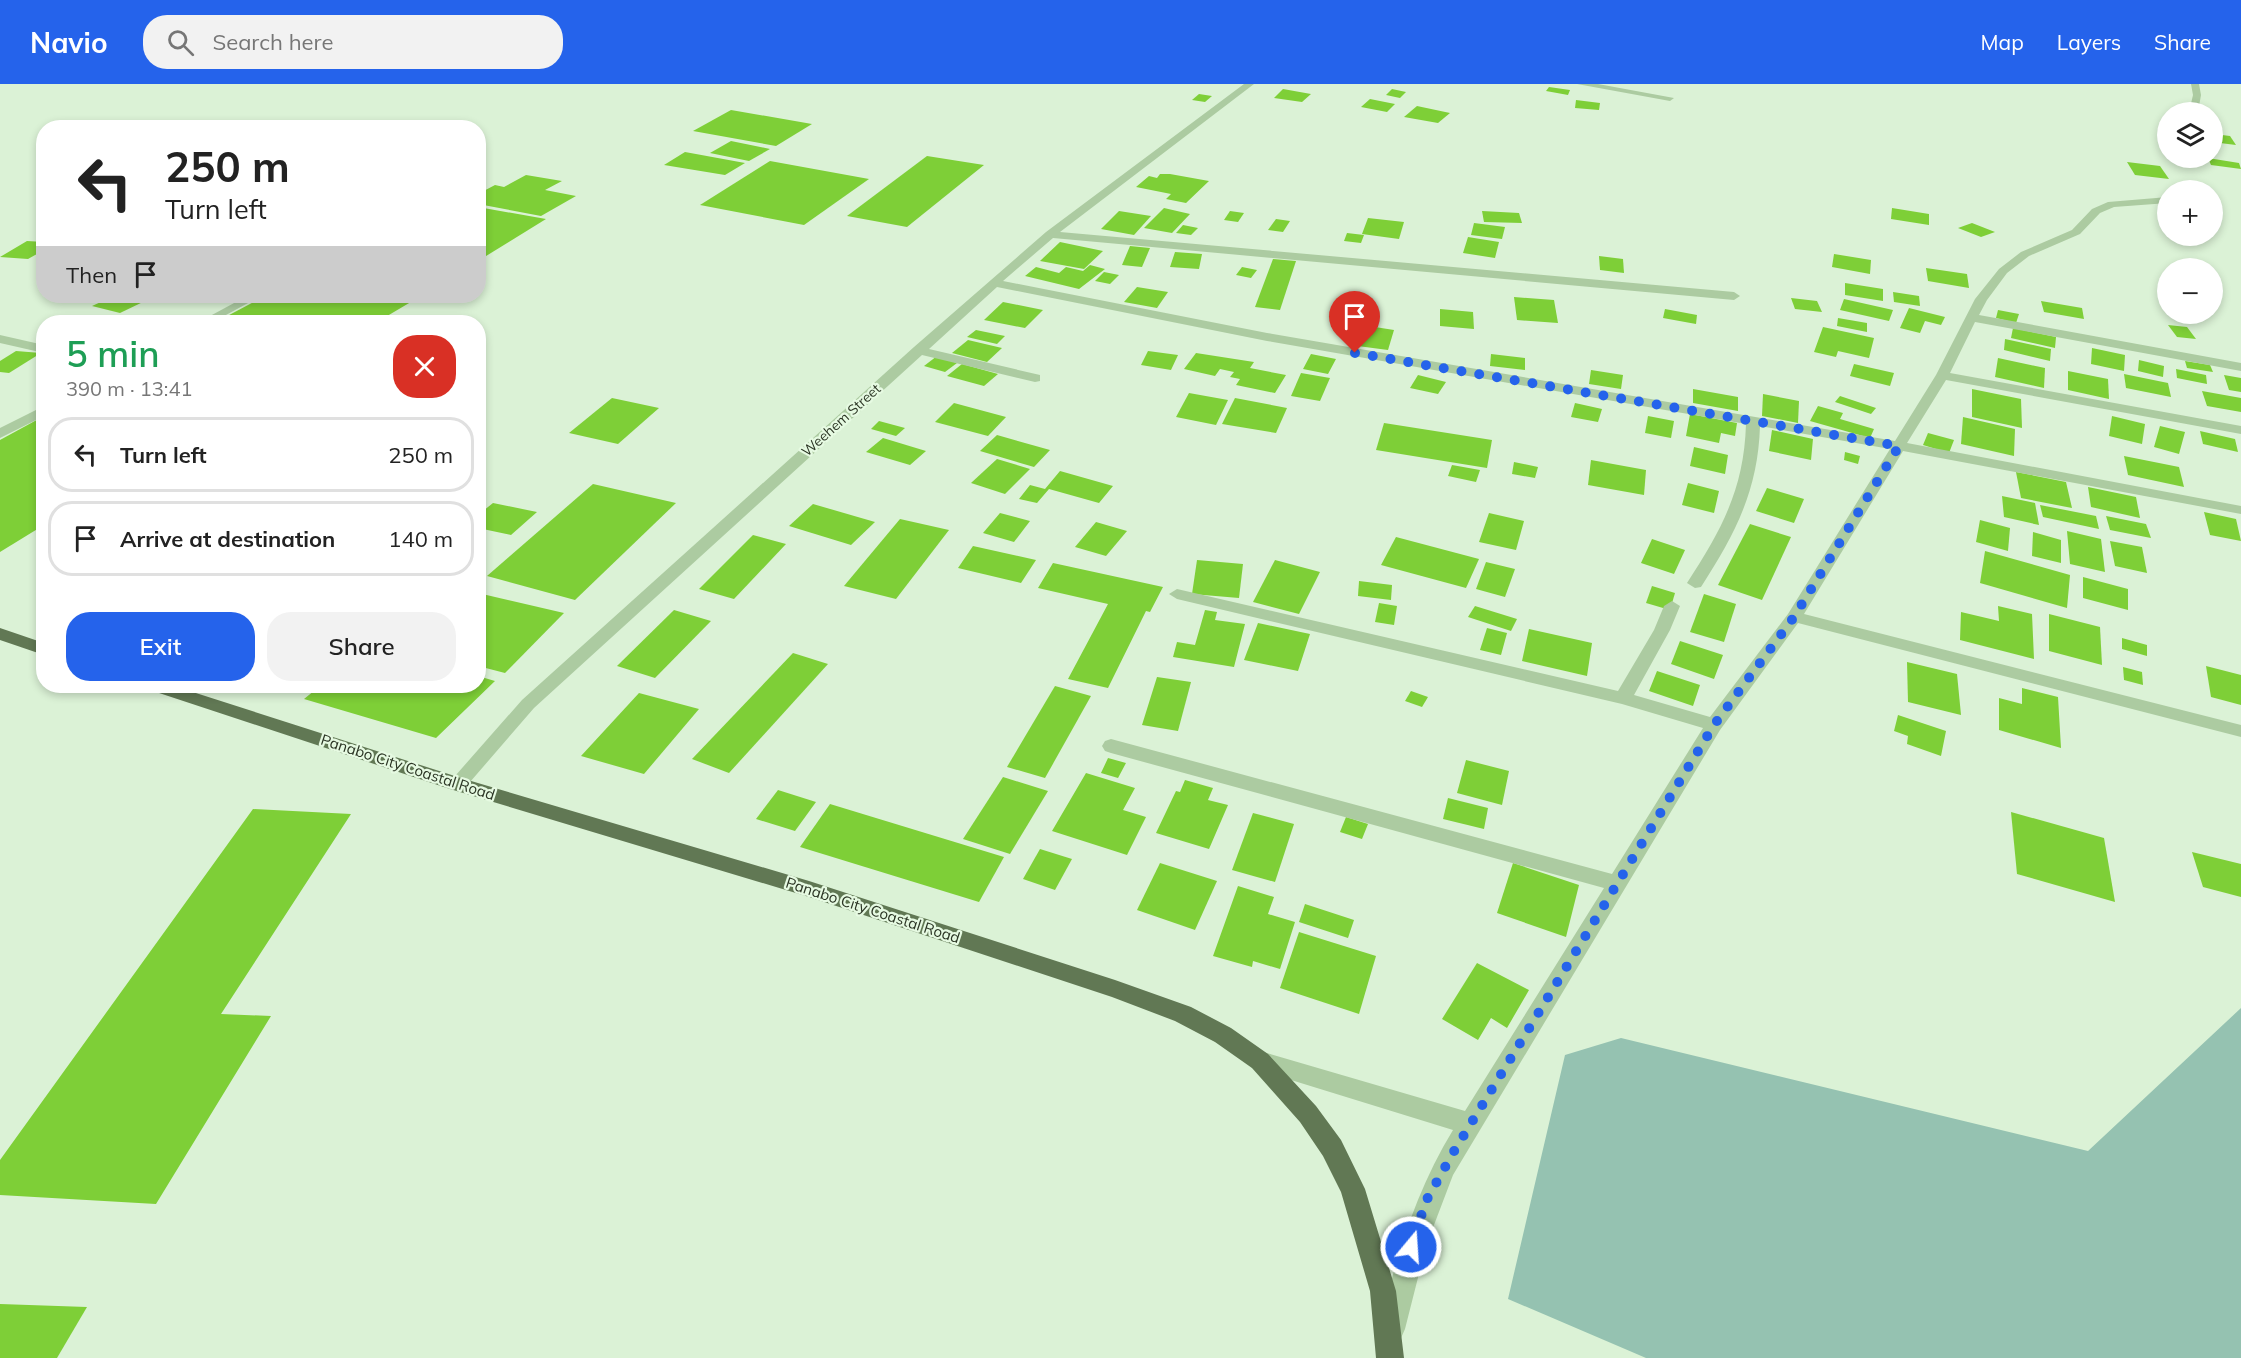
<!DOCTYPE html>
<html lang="en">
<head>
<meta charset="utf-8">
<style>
  body { margin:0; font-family:Mulish,sans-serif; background:#f2f2f2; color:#222; height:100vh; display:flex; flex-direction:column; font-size:22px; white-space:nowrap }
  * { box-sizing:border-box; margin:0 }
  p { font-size:20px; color:#767676 }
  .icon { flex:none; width:33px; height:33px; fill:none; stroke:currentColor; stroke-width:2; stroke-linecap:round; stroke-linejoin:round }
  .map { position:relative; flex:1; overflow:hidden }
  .details { position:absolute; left:36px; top:231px; width:450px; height:378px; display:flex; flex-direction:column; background:#fff; border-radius:24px; box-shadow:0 3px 9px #0003 }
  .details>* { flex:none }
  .banner { position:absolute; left:36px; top:36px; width:450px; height:183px; border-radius:24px; box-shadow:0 3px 9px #0003; background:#fff; color:#222; overflow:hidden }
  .controls { position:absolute; left:2157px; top:18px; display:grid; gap:12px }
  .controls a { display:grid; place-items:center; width:66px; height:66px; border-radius:50%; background:#fff; box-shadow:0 3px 9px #0003; font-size:30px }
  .pin { position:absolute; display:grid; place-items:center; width:51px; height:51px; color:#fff; margin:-62px -26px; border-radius:50% 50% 50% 0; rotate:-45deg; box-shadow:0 0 6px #0007 }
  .pin .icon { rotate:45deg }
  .me { position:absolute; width:66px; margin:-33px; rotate:18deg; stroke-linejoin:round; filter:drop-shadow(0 0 4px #0008) }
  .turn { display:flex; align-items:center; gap:21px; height:126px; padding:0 30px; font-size:27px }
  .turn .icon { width:78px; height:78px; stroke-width:2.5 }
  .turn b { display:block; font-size:42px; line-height:51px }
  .then { display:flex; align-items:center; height:57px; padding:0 30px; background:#0003; gap:12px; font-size:22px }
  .round { display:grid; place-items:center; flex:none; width:63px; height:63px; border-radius:24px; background:#f2f2f2 }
  .head { display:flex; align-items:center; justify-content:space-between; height:102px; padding:0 30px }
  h1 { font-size:36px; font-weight:600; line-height:45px; color:#1e9e55 }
  .cta { display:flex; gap:12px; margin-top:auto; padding:12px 30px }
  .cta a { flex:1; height:69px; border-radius:24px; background:#2563eb; color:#fff; font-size:24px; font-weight:600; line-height:69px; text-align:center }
  .cta a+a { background:#f2f2f2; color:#222 }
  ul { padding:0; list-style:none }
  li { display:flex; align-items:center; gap:18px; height:75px; margin:0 12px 9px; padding:0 18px; border:3px solid #e0e0e0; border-radius:24px }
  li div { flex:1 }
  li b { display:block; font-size:22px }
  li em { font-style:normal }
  header { display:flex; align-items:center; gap:36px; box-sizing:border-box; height:84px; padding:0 30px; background:#2563eb; color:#fff }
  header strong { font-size:28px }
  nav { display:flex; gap:33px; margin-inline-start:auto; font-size:21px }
  .search { width:420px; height:54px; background:#f2f2f2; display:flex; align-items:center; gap:15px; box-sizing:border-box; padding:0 21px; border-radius:24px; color:#767676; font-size:22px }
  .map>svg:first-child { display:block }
  .green { fill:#95c2b1 }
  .building { fill:#7ecf37 }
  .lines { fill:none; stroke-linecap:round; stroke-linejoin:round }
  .minor { fill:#accba1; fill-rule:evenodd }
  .major { fill:#617854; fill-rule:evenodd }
  .route { stroke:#2563eb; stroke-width:10; stroke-dasharray:0 18 }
  .labels { text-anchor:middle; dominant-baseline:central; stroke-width:4.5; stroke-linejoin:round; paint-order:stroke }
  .far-street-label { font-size:14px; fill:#2b3524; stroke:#e6fae2 }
  .street-label { font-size:15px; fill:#2b3524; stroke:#e6fae2 }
</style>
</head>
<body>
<header>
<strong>Navio</strong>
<div class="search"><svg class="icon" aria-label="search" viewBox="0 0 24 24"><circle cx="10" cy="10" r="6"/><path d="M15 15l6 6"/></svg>Search here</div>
<nav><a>Map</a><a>Layers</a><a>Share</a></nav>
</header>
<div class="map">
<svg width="2241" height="1274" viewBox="0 0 2241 1274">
  <rect width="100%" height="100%" fill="#dbf2d6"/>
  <!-- green -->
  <polygon class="green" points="2241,924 2241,1274 1646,1274 1508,1215 1565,971 1621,954 2088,1067"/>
  <!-- building -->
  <g class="building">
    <polygon points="1549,3 1570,6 1568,11 1546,7"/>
    <polygon points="1283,5 1311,10 1302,18 1274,14"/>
    <polygon points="1392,5 1406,8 1400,14 1386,11"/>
    <polygon points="1199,10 1212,12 1205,18 1192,16"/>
    <polygon points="1370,15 1395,20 1387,28 1361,23"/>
    <polygon points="1576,16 1600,19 1599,26 1575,24"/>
    <polygon points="1417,22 1450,29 1438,39 1404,33"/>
    <polygon points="731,26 812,40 776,62 693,47"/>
    <polygon points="2214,50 2230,52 2236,61 2220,59"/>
    <polygon points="731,57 770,65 749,77 710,69"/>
    <polygon points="685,68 745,79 725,91 664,81"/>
    <polygon points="927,72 984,81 907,143 847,132"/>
    <polygon points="2208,74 2239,79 2241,85 2211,81"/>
    <polygon points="770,77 869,95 804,141 700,121"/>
    <polygon points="2127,78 2160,82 2169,95 2135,91"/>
    <polygon points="1160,90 1170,90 1209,97 1186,119 1166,115 1171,110 1136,103 1149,92 1157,94"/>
    <polygon points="526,91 562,97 545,106 576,112 541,132 478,120 478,110 495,101 504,103"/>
    <polygon points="478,123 546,135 478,177"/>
    <polygon points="1164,124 1190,130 1172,149 1144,144"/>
    <polygon points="1892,124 1929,130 1929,141 1891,135"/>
    <polygon points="1119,127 1151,132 1134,151 1101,145"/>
    <polygon points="1230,127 1244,129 1238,138 1224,136"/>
    <polygon points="1482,127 1519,129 1522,139 1484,138"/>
    <polygon points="1368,134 1404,138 1399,155 1362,150"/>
    <polygon points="1276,135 1290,137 1283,148 1268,146"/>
    <polygon points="1474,139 1505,143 1502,155 1471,151"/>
    <polygon points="1972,139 1995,148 1981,153 1958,144"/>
    <polygon points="1183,141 1198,144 1191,151 1176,149"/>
    <polygon points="1347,149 1364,151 1361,159 1344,157"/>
    <polygon points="1468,153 1499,158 1495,174 1463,169"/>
    <polygon points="27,157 44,158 44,166 28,175 0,173"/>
    <polygon points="1060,158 1103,167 1084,185 1040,177"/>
    <polygon points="1130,162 1150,164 1142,183 1122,181"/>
    <polygon points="1175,168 1202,170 1199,185 1170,183"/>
    <polygon points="1834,170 1871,176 1870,190 1832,183"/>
    <polygon points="1599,172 1623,175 1624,189 1600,186"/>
    <polygon points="1273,175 1296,177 1280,226 1255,223"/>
    <polygon points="1090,181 1105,185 1079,205 1025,192 1036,183 1059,189 1066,183 1083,187"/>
    <polygon points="1242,183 1257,186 1251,194 1236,191"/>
    <polygon points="1926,184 1967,190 1969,204 1928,197"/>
    <polygon points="1104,188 1119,191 1110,200 1095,197"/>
    <polygon points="1845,199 1883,205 1883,217 1845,211"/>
    <polygon points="1137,203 1168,208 1157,224 1124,218"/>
    <polygon points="1893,208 1919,212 1920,222 1894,218"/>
    <polygon points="114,212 123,212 145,217 120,229 92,222"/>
    <polygon points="265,212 421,212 377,238 216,238"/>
    <polygon points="1514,213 1554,216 1558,239 1517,236"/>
    <polygon points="1791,214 1817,217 1822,228 1795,225"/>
    <polygon points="1844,215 1893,226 1889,237 1840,226"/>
    <polygon points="2041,217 2082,224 2084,235 2044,228"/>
    <polygon points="1003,218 1043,226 1025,244 984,236"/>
    <polygon points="1909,224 1945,233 1941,241 1925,237 1920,249 1900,244"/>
    <polygon points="1440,225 1473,228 1474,245 1440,242"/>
    <polygon points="1665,225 1697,231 1696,240 1663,234"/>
    <polygon points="1998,226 2019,230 2016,239 1996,234"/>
    <polygon points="1838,234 1867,239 1867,248 1837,242"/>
    <polygon points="1356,240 1394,246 1388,266 1350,261"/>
    <polygon points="2168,241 2187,243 2196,255 2177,253"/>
    <polygon points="1823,243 1874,254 1869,274 1838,267 1836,273 1814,268"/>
    <polygon points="2013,244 2056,253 2055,264 2011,254"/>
    <polygon points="976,246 1005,252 997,260 967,253"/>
    <polygon points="2005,255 2051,265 2050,277 2004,266"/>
    <polygon points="968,256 1002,264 987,278 952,269"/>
    <polygon points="2092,264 2125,271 2124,287 2091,280"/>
    <polygon points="16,267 41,269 9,289 0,288 0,277"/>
    <polygon points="1148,267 1178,271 1171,286 1141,281"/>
    <polygon points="1196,269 1254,278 1250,284 1286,291 1275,309 1236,301 1240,295 1230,293 1234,288 1220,285 1215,292 1184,285"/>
    <polygon points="1311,270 1336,275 1328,290 1303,285"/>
    <polygon points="1491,270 1525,274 1525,286 1490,282"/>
    <polygon points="937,272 957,279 945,288 924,282"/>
    <polygon points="1998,274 2045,284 2044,304 1995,293"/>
    <polygon points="2139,276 2164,282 2163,293 2138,287"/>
    <polygon points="2185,277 2210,281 2213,288 2187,284"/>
    <polygon points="962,280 998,290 984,302 947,292"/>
    <polygon points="1854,280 1894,289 1890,302 1850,292"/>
    <polygon points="2176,285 2206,291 2207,300 2177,294"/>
    <polygon points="1591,286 1623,291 1621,305 1589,300"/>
    <polygon points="2068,287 2108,295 2109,315 2068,306"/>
    <polygon points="1301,289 1330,294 1320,317 1291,312"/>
    <polygon points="2124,290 2168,299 2171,313 2126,304"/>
    <polygon points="1418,291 1446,298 1438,310 1410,304"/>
    <polygon points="2224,291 2241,294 2241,308 2229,306"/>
    <polygon points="1693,305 1738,313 1738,327 1693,319"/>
    <polygon points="1972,305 2021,315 2022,344 1972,333"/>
    <polygon points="2202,307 2241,314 2241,328 2207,322"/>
    <polygon points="1189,309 1228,316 1216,341 1176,333"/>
    <polygon points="1763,310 1799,317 1798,339 1762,332"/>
    <polygon points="1840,312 1876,324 1871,330 1835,318"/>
    <polygon points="612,314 659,324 618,360 569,349"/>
    <polygon points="1235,314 1287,324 1276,349 1222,340"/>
    <polygon points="954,319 1006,333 988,352 935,338"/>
    <polygon points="1575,319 1602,325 1598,338 1571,333"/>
    <polygon points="1818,322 1843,329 1840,335 1874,345 1870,354 1810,337"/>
    <polygon points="1690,330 1737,339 1735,352 1721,349 1719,359 1686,352"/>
    <polygon points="44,332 44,441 0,468 0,356"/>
    <polygon points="1648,332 1674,337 1671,354 1645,349"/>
    <polygon points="2112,332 2145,340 2142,360 2109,352"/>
    <polygon points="1963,333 2015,345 2014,372 1961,360"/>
    <polygon points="879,337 905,344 896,352 871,345"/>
    <polygon points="1384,339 1492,356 1487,384 1376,366"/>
    <polygon points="2160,342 2185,348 2179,370 2154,363"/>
    <polygon points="1772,346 1813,355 1811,376 1769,367"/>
    <polygon points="2200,347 2235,355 2238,368 2203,360"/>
    <polygon points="1928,349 1954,356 1949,369 1923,361"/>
    <polygon points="997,351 1050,366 1034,383 980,367"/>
    <polygon points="883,354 926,367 910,381 866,368"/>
    <polygon points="1694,363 1728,371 1725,390 1690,382"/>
    <polygon points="1845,368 1860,372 1858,380 1844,376"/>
    <polygon points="2124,372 2179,383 2184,403 2128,391"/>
    <polygon points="997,375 1030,385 1005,410 971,399"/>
    <polygon points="1591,376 1646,386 1644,411 1588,401"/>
    <polygon points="1514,378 1538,383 1535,394 1512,390"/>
    <polygon points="1452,381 1480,386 1476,398 1448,392"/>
    <polygon points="1060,387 1113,402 1099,419 1049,405 1037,419 1019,415 1030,401 1045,405"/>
    <polygon points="2016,388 2066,398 2072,424 2021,414"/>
    <polygon points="1688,399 1719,407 1714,429 1682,421"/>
    <polygon points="593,400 676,419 575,516 487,492"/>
    <polygon points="2088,403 2136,413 2140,434 2091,423"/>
    <polygon points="1767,404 1804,415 1794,439 1756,427"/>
    <polygon points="2002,412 2035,419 2039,441 2004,433"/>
    <polygon points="493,419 537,428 511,451 478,444 478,431"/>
    <polygon points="813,420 875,438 851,461 789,442"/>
    <polygon points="2040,421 2096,432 2099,445 2043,433"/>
    <polygon points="2204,428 2236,435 2241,457 2210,451"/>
    <polygon points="1000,429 1030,437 1014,458 983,449"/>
    <polygon points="1489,429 1524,437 1516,466 1479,458"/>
    <polygon points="2106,432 2146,440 2151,454 2110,446"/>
    <polygon points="900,435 949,446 896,515 844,502"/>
    <polygon points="1980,436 2010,444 2008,467 1976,458"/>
    <polygon points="1096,438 1127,447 1106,472 1075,463"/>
    <polygon points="1750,440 1791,453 1762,516 1718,501"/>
    <polygon points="2067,447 2101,455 2105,488 2070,480"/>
    <polygon points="2033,448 2061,456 2061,479 2032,472"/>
    <polygon points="753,451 786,460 734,515 699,505"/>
    <polygon points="1396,453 1479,475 1466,504 1381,481"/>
    <polygon points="1652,455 1685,466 1674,490 1641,479"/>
    <polygon points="2110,457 2142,463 2147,489 2115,482"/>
    <polygon points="973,462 1036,476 1021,499 958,484"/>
    <polygon points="1985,467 2070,491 2067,524 1980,499"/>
    <polygon points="1197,476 1243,480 1239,514 1192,510"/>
    <polygon points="1275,476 1320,488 1299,530 1253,518"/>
    <polygon points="1486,478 1515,485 1505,513 1476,505"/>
    <polygon points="1053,479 1163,503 1150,528 1146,527 1108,604 1068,595 1108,520 1038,504"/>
    <polygon points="2083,493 2128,505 2128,526 2083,514"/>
    <polygon points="1359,497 1392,501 1391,516 1358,512"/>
    <polygon points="1652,502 1675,509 1670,526 1646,519"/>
    <polygon points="478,509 564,529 505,589 478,582"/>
    <polygon points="1704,510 1736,520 1724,558 1690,548"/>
    <polygon points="1379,519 1397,522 1394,541 1375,538"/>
    <polygon points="1475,522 1517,535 1511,547 1468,533"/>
    <polygon points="1998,522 2032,530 2034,575 1960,556 1961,528 1999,537"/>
    <polygon points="674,526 711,537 655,594 617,582"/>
    <polygon points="1205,526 1217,528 1215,536 1245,540 1234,583 1173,573 1177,558 1195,561"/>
    <polygon points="2049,530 2100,543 2102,581 2049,567"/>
    <polygon points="1258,539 1310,550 1298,587 1244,576"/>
    <polygon points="1487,544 1507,549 1501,571 1480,566"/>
    <polygon points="1529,545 1592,559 1587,592 1522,577"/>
    <polygon points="2122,554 2147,561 2147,572 2122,565"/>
    <polygon points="1680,557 1723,571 1714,595 1671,580"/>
    <polygon points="793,569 828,580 729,689 692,675"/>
    <polygon points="1907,578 1957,590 1961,631 1908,618"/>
    <polygon points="2206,582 2241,591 2241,621 2211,613"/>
    <polygon points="2123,583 2142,588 2143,601 2124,596"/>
    <polygon points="1657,587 1700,601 1693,622 1649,607"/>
    <polygon points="478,592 495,597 436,654 304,615 320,602 478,602"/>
    <polygon points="1157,593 1191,598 1178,647 1142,641"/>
    <polygon points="1055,602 1091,612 1045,694 1007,683"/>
    <polygon points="2022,604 2058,613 2061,664 1999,646 1999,614 2022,620"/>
    <polygon points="1411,607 1428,613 1422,623 1405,617"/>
    <polygon points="639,609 699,625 644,690 581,672"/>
    <polygon points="1898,631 1946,647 1941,672 1907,660 1908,652 1894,647"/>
    <polygon points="1108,674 1126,679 1118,694 1101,689"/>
    <polygon points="1466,676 1509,687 1502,721 1457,709"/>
    <polygon points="1086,689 1135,704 1123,726 1146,733 1127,771 1052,747"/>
    <polygon points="1003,693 1048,707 1010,770 963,755"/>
    <polygon points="1185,696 1213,704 1208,716 1228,721 1209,765 1156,749 1176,707 1180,708"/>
    <polygon points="778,706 816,718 795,747 756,735"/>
    <polygon points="1448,714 1488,724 1484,745 1443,735"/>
    <polygon points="830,720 1004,773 979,818 800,763"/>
    <polygon points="253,725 351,730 221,930 271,932 156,1120 0,1111 0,1076"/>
    <polygon points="2011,728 2104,754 2115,818 2017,790"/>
    <polygon points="1253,729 1294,740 1275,798 1232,786"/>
    <polygon points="1346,733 1368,740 1362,755 1340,748"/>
    <polygon points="1040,765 1072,775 1055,806 1023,795"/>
    <polygon points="2192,768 2241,780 2241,813 2203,803"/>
    <polygon points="1160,779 1217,797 1195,846 1137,826"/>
    <polygon points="1513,779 1579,801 1566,853 1497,829"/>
    <polygon points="1238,802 1274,813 1268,830 1295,838 1280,885 1253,877 1252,883 1213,872"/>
    <polygon points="1305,820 1354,836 1348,854 1299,838"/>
    <polygon points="1299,848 1376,872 1359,930 1280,904"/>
    <polygon points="1477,879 1529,906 1507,944 1491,934 1478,956 1442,935"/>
    <polygon points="0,1220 87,1223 57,1274 0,1274"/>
  </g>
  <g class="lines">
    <!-- minor -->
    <g class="minor">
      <path d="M1244,0H1254L1060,148L1734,208L1740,212L1734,216L1053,154L1003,197L1267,249L1895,357L1936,291L1975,215L1999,185L2021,168L2072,146L2092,125L2108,118L2168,113V119L2114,123L2100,129L2080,150L2029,172L2007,189L1987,216L1979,231L2241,279V287L1975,238L1950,289L2241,342V350L1946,296L1907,359L2241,422V430L1903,367L1804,530L2241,641V653L1798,539L1720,646L1453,1091L1426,1162L1405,1245L1401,1254L1392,1258L1383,1254L1379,1245C1396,1174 1415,1108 1453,1046L1252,984L1249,977L1252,970L1260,967L1465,1027L1604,804L1111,669L1105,667L1102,662L1105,657L1111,655L1612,790L1703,644L1622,620L1177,515L1169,510L1177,505L1618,607L1654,546L1664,522L1672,517L1680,522L1670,546L1634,611L1710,633L1788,530L1890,365L1760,342C1758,407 1735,450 1701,503L1695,504L1687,499C1722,445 1744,405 1746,340L1267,257L997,203L929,265L1040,291V297L1035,298L922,271L534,624L464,705H450L448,700L522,616L914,263L1046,148Z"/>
      <polygon points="1577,0 1598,0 1674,14 1670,17"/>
      <polygon points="2191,0 2199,0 2201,11 2198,28 2189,28 2193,11"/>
      <polygon points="247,212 261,212 213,238 199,238"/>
      <polygon points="0,251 44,261 44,269 0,259"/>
      <polygon points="44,322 44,332 0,354 0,344"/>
    </g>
    <!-- major -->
    <g class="major">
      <polygon points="0,544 44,559 44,571 0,556"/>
      <polygon points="147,602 174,602 461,694 809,797 1115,896 1191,923 1231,944 1268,970 1316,1022 1341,1056 1365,1105 1396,1207 1404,1274 1376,1274 1370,1207 1341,1108 1323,1072 1300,1038 1252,984 1215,958 1175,937 1112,913 809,813 450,705 150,606"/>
    </g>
  </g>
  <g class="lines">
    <!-- route -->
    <polyline class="route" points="1355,269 1899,362 1794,533 1714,641 1453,1069 1426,1117 1411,1163"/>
  </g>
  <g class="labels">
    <!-- far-street labels -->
    <g class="far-street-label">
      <text transform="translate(841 336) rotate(-42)">Weehem Street</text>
    </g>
    <!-- street labels -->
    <g class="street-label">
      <text transform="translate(408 683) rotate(18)">Panabo City Coastal Road</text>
      <text transform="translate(873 826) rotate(18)">Panabo City Coastal Road</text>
    </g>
  </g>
</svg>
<div class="controls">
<a><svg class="icon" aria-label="layers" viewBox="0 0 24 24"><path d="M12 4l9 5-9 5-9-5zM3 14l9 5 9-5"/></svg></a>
<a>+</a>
<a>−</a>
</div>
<div class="pin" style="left:1355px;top:269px;background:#d93025"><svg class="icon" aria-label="arrive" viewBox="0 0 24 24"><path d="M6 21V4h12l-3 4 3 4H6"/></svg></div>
<svg class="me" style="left:1411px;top:1163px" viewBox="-20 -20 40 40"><circle r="17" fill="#2563eb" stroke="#fff" stroke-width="3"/><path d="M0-11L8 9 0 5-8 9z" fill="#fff"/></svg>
<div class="banner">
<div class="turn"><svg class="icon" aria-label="left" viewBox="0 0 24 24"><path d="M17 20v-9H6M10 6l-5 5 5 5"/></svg><div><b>250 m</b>Turn left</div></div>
<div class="then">Then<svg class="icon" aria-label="arrive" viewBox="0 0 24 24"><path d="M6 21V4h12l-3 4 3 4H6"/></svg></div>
</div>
<section class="details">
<div class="head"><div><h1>5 min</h1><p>390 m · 13:41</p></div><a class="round" style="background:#d93025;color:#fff"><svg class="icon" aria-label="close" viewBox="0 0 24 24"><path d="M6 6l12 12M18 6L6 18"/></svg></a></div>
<ul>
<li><svg class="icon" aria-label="left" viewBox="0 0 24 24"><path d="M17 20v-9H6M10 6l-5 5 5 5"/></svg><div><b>Turn left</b></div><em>250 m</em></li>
<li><svg class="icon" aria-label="arrive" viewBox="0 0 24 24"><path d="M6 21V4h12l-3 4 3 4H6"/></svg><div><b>Arrive at destination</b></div><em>140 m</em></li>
</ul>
<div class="cta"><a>Exit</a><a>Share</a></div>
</section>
</div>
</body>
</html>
